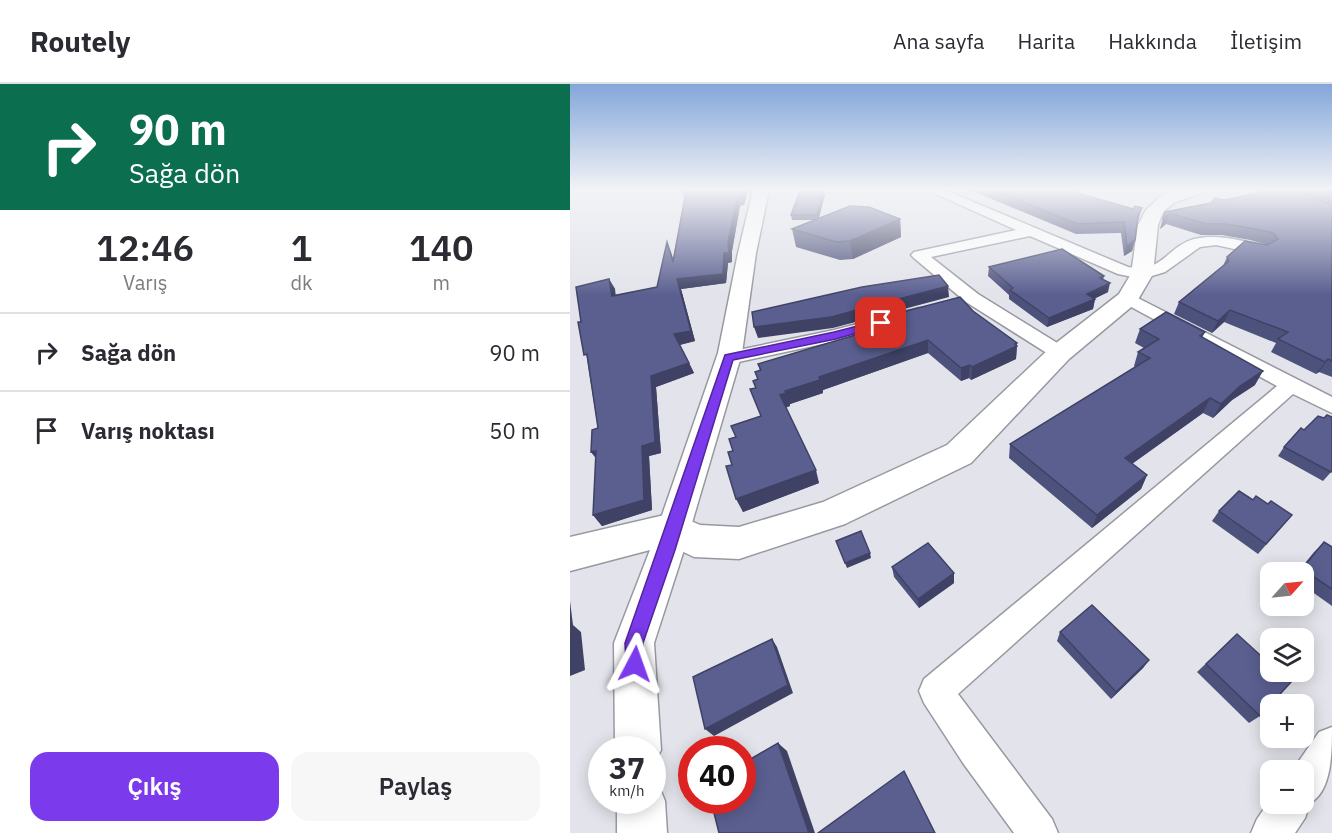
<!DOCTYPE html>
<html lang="tr">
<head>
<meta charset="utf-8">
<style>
  body { margin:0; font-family:"IBM Plex Sans",sans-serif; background:#f7f7f7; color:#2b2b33; height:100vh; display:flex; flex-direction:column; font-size:22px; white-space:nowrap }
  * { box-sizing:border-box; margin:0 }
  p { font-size:20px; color:#7c7c81 }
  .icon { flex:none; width:33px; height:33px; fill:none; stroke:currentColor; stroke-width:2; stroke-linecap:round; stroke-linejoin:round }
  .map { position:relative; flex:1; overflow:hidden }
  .sheet { display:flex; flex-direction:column; background:#fff; width:570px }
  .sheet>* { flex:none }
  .hud { background:#0b6e4f; color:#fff; overflow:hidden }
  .needle { width:39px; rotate:63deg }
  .tools { position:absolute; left:690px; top:478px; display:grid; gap:12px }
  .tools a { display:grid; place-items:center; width:54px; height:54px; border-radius:12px; background:#fff; box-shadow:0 3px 15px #0003; font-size:30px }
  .speed { position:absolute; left:18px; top:652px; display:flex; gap:12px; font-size:30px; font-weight:700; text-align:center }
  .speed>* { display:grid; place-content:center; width:78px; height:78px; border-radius:50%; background:#fff; box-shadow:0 3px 15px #0003; line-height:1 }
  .speed small { font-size:15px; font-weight:400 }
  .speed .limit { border:9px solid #d22; background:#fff; color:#111 }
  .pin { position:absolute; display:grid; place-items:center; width:51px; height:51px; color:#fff; margin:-26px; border-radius:12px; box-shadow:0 3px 9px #0006 }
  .me { position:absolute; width:66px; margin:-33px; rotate:4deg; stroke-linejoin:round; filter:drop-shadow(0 0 4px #0008) }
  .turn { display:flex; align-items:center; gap:21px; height:126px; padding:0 30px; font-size:27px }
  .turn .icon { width:78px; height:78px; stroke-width:2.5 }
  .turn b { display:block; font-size:42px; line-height:51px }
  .eta { display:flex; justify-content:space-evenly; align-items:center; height:102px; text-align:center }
  .eta b { font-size:36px; font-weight:600; line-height:42px }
  .button { display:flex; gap:12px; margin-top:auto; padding:12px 30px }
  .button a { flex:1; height:69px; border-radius:18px; background:#7c3aed; color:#fff; font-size:24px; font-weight:600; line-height:69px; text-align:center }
  .button a+a { background:#f7f7f7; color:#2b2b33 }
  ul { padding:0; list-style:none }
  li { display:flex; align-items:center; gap:18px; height:78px; padding:0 30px; border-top:2px solid #e1e1e2 }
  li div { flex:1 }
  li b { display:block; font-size:22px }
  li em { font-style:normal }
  header { display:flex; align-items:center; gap:36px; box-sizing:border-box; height:84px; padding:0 30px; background:#fff; border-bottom:2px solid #e1e1e2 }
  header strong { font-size:28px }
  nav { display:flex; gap:33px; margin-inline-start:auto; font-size:21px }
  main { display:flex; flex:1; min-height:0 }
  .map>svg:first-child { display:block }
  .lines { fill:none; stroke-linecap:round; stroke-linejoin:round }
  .minor-casing { stroke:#9899a0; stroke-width:3 }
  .tertiary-casing { stroke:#9899a0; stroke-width:3 }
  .secondary-casing { stroke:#9899a0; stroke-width:3 }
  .minor { fill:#fff; fill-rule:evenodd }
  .tertiary { fill:#fff; fill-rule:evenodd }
  .secondary { fill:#fff; fill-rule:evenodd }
  .wall { fill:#4d527c }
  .shaded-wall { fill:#3f4265 }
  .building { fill:#5a5f90; stroke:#3f4265; stroke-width:1.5 }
  .route { fill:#7c3aed; stroke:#51269a; stroke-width:1.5 }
</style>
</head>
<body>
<header>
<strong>Routely</strong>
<nav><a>Ana sayfa</a><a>Harita</a><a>Hakkında</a><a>İletişim</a></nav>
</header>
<main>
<section class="sheet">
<div class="hud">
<div class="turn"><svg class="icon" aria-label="right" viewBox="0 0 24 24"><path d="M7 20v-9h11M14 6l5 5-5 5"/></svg><div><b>90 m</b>Sağa dön</div></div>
</div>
<div class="eta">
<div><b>12:46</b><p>Varış</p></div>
<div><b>1</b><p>dk</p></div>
<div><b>140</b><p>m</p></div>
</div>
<ul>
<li><svg class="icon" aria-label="right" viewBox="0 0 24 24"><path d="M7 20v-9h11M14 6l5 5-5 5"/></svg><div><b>Sağa dön</b></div><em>90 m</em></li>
<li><svg class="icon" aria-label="arrive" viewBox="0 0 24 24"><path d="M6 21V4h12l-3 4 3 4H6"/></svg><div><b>Varış noktası</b></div><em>50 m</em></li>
</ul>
<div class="button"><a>Çıkış</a><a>Paylaş</a></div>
</section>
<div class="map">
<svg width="762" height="749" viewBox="0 0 762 749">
  <rect width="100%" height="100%" fill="#e3e4eb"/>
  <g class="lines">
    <defs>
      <g id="minor">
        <path d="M357,106H375L558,183C594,189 596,163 624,155C647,149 675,157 697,163L700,166L692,171L646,161L630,163L595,188L572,195L548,190L460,152L361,173L408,210L497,265L500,269L497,273H483L396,218L344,174L341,171L344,168L446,146Z"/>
        <polygon points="558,209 762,313 762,329 723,310 388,610 482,735 488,749 444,749 393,679 354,619 349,607 354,595 707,302 552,218 549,214 552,210"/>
        <polygon points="349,224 355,225 358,229 355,233 266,257 159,280 152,278 149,274 152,270 159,268 264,246"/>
        <path d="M762,643C762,668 762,707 740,719L735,734L725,749H681L687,735L700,716V720H734V687H722L749,648Z"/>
      </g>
      <g id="tertiary">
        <polygon points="183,106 199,106 186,169 172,269 114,466 84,559 91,666 82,683 82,666 45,666 44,559 80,466 148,269 168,169"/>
        <polygon points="82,698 88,700 95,717 97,749 47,749 47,717 82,717"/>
      </g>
      <polygon id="secondary" points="605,106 632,106 630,110 605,118 593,128 588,141 583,190 566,219 499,275 401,379 275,440 169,475 124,473 99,461 0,487 0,453 103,429 130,441 169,443 253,418 377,361 481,263 549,210 561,190 568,141 576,126 593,110"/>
    </defs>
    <!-- minor casing -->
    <use href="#minor" class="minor-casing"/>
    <!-- tertiary casing -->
    <use href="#tertiary" class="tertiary-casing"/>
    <!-- secondary casing -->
    <use href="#secondary" class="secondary-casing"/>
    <!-- minor -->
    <use href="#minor" class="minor"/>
    <!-- tertiary -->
    <use href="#tertiary" class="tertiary"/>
    <!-- secondary -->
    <use href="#secondary" class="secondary"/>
  </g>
  <!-- wall -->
  <g class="wall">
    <polygon points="113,106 178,106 174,121 170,122 162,167 162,178 158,179 156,199 111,205 125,257 110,261 124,289 86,303 91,369 79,372 82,426 32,442 23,431 26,374 21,368 28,344 11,238 39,195 45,205 45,211 87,203 97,158 103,175 115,113"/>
    <polygon points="400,106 509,106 504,108 563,125 572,124 568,137 565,156 562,167 554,172 551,149 506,150"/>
    <polygon points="702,106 762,106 762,293 749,288 746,290 701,268 706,259 654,238 642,249 604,230 609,218 653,182 657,173 698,161 680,156 652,151 631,151 596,140 590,145 595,128"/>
    <polygon points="255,111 249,134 330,135 331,153 283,175 270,176 226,163 222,145 245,136 222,136 221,131"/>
    <polygon points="419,183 534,192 533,196 538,208 524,215 525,215 523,225 477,243 439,215 439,211 418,192"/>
    <polygon points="403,227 447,262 446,275 401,296 399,294 391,297 358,269 253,306 253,309 220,320 220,322 216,323 249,399 173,428 162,381 166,353 191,332 186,304 188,295 185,288 190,287 188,280 318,241 317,232"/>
    <polygon points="570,245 635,248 632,254 685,301 662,316 643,334 633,329 562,380 577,391 571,405 522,444 439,374 440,360 565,283 564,282 568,268 574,264 565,259"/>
    <polygon points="714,363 762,387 753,397 708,372"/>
    <polygon points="683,416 698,420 722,431 688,470 642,437 649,427"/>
    <polygon points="754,458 762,463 762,522 734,502 734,489 727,489 744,468"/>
    <polygon points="322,483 384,489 384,499 349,524 324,493"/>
    <polygon points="490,548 579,576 573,584 541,615 487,557"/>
    <polygon points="667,550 690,632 679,639 627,588"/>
  </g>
  <!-- shaded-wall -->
  <g class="shaded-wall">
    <polygon points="173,106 178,106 174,121 171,113"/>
    <polygon points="254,106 255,111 248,136 247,131"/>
    <polygon points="167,113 170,122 162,167 162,178 158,179 156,199 111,205 125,257 109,261 104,250 107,195 158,158"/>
    <polygon points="600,129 596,140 590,145 593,134"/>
    <polygon points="330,135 331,153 283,175 280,157"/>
    <polygon points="565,156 562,167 554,172 557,162"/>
    <polygon points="97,158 101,168 107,188 103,178"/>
    <polygon points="39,195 45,205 47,222 42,212"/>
    <polygon points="540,199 538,208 515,219 517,210"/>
    <polygon points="378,202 379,213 263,244 188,254 184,243"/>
    <polygon points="525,215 523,225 477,243 479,234"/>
    <polygon points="660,226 654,238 642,249 648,237"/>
    <polygon points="358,256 358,269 253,306 253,309 220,320 220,322 215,324 210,311 215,307 249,293"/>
    <polygon points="447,259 446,275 401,296 402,283"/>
    <polygon points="758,275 749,288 746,290 755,278"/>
    <polygon points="119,279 124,289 86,303 91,369 79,372 82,426 32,442 23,431 72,362 81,292"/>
    <polygon points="400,281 399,294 391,297 391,284"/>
    <polygon points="693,287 685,301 662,316 643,334 651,320 670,302"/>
    <polygon points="640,314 633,329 549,389 555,374"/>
    <polygon points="26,367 29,378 21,368"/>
    <polygon points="246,386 249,399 173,428 166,415"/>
    <polygon points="577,391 571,405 522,444 527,431"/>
    <polygon points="300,469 301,474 277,484 275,479"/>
    <polygon points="384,489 384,499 349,524 348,515"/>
    <polygon points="0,517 3,541 11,548 15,586 0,592"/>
    <polygon points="202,555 207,563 223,609 144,652 135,645"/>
    <polygon points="579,576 573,584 541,615 546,608"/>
    <polygon points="208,659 217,667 245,749 239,749"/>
  </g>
  <!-- building -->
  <g class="building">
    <polygon points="113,106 173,106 171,113 167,113 158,158 159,169 154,169 153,190 107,195 121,247 104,250 119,279 81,292 85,358 72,362 74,416 23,431 26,367 21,368 22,346 28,344 17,270 14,271 8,238 11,238 6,203 39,195 42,212 87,203 97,158 103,178 115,113"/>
    <polygon points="254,106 247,131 221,131 230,107"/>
    <polygon points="424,106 497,106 563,125 565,122 572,124 568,131 565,156 557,162 554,138 507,140"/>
    <polygon points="702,106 727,106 762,121 762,277 758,275 755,278 708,255 718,248 660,226 648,237 609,218 659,177 657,173 675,157 697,161 708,155 703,149 685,145 656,140 636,140 600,129 593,134 595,128 641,119 645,114 654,116"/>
    <polygon points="280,122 299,123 330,135 280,157 266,158 222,145"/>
    <polygon points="492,165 534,192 530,194 540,199 517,210 525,215 479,234 440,206 443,204 419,183"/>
    <polygon points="369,191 378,202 261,233 184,243 182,228 292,203"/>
    <polygon points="390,213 403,227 447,259 445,260 447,262 402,283 400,281 391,284 358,256 249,293 250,296 215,307 216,309 210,311 246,386 166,415 156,382 162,381 158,368 163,367 159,355 166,353 161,342 191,332 180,305 186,304 183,297 188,295 185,288 191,286 188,280 319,241 317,232"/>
    <polygon points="596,228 635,248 630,252 693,287 670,302 651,320 640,314 555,374 577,391 527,431 440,360 580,274 568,268 589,255 570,245"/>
    <polygon points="757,331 762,333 762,387 761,388 714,363 731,344 734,346 748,332 754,334"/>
    <polygon points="669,407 683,416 686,412 698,420 701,417 722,431 696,460 649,427"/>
    <polygon points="291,447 300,469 275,479 266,457"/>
    <polygon points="754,458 762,463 762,505 732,485"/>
    <polygon points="358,459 384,489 348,515 322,483"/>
    <polygon points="522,521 579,576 546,608 490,548"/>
    <polygon points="667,550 700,580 700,588 710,588 721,598 690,632 636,580"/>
    <polygon points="202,555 218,601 135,645 123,593"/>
    <polygon points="208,659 239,749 149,749 141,717 172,717 172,680"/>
    <polygon points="334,687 365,749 248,749"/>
  </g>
  <!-- sky -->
  <linearGradient id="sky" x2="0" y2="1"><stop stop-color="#83a6da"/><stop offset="0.5" stop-color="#f2f3f6"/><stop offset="1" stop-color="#f2f3f6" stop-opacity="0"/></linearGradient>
  <rect width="762" height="211" fill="url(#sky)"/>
  <!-- route -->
  <polygon class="route" points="311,236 316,239 315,241 266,255 163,276 105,466 73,559 74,580 72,587 65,590 58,587 56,580 55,559 155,271 264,248"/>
</svg>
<div class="tools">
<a><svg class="needle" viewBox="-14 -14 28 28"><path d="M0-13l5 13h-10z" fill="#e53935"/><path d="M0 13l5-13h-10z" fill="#7c7c81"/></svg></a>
<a><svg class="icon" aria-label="layers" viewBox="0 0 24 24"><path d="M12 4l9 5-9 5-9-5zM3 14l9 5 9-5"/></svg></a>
<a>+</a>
<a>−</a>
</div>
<div class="speed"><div>37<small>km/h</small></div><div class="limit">40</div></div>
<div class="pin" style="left:311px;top:239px;background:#d93025"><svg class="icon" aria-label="arrive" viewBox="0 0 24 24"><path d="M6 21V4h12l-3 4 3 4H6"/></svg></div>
<svg class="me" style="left:65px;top:580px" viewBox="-20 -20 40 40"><path d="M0-17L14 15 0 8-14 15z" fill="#7c3aed" stroke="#fff" stroke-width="4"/></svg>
</div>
</main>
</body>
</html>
